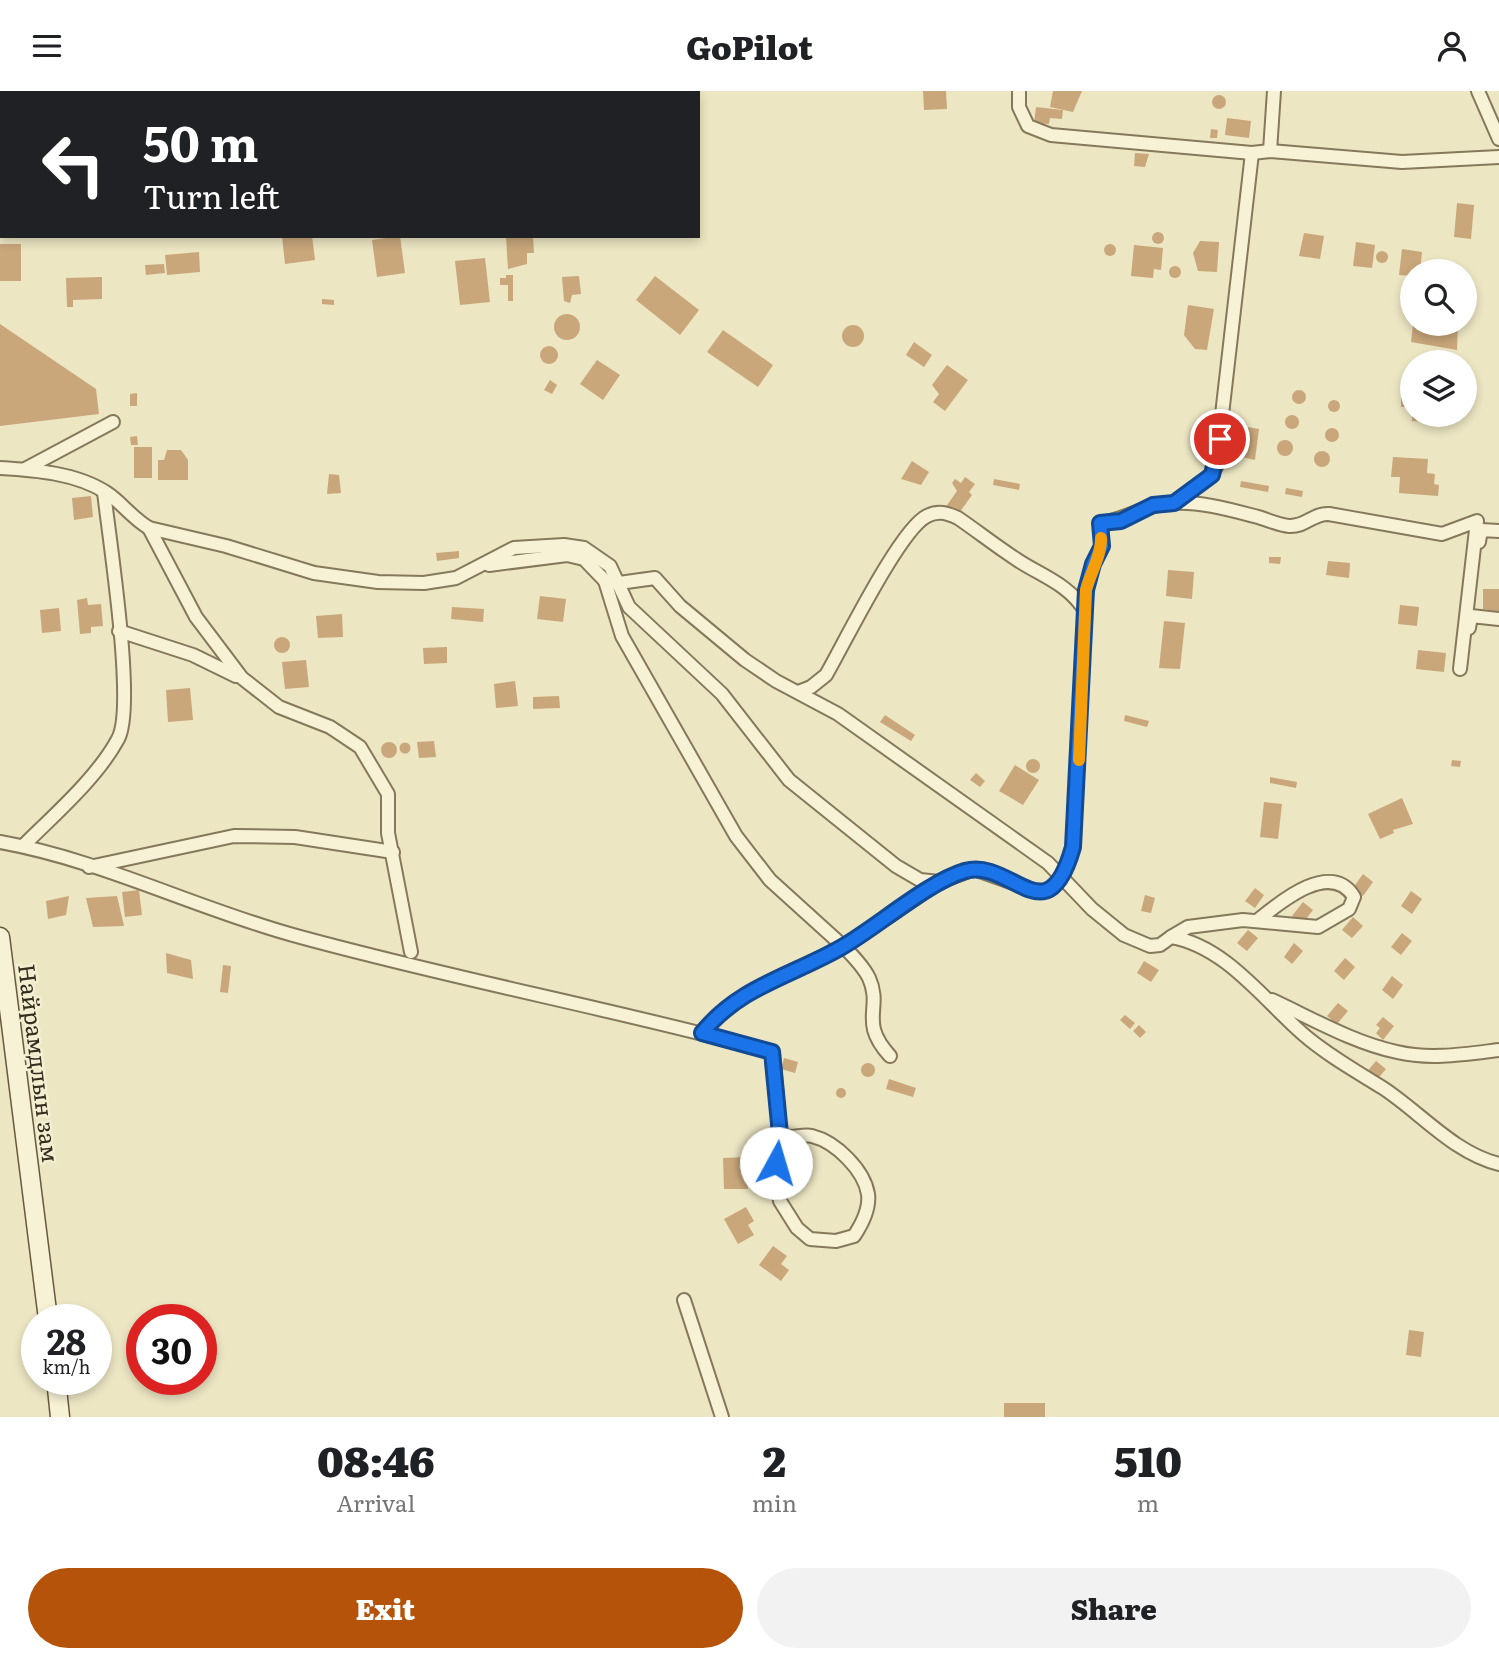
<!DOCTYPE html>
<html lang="en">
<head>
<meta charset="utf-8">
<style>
  body { margin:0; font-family:Literata,serif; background:#f2f2f2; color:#202124; height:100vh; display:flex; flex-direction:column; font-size:26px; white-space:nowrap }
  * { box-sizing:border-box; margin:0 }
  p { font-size:23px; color:#757577 }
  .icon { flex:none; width:38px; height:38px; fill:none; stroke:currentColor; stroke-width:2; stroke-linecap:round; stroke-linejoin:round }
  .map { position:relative; height:1326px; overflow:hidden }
  .sheet { display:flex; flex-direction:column; background:#fff; flex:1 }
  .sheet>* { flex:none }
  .hud { position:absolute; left:0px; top:0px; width:700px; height:147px; box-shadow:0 4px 10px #0003; background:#202124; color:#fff; overflow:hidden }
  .controls { position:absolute; left:1400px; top:168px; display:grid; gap:14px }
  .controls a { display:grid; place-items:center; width:77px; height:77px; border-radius:50%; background:#fff; box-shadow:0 4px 10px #0003; font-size:35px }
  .speed { position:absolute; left:21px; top:1213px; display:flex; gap:14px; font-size:35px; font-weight:700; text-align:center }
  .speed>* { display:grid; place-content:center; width:91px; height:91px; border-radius:50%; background:#fff; box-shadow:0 4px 10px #0003; line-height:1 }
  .speed small { font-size:18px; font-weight:400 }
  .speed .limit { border:10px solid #d22; background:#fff; color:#111 }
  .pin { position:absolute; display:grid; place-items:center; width:60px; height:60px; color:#fff; margin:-30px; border:4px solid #fff; border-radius:50%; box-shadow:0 2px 7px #0007 }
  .me { position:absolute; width:77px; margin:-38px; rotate:6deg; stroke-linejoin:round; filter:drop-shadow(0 0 5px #0008) }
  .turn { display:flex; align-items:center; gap:24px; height:147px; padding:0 28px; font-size:32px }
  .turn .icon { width:91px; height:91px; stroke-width:2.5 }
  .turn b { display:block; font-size:49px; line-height:60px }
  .eta { display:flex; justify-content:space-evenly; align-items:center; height:119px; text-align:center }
  .eta b { font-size:42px; font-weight:800; line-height:49px }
  .cta { display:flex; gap:14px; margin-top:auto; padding:14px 28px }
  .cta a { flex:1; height:80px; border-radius:42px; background:#b45309; color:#fff; font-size:28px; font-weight:800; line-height:80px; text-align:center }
  .cta a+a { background:#f2f2f2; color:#202124 }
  header { display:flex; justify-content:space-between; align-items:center; height:91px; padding:0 28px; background:#fff; font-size:32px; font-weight:800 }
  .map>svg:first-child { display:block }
  .building { fill:#c9a77b }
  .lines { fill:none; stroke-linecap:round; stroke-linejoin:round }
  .minor-casing { stroke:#85785b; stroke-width:16 }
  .secondary-casing { stroke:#67593e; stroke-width:21 }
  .minor { stroke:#f7f2d6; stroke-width:12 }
  .secondary { stroke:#f7f2d6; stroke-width:18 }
  .route-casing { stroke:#114b97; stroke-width:18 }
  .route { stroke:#1a73e8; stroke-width:12 }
  .slow { stroke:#f59e0b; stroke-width:12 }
  .labels { text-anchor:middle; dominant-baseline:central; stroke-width:5; stroke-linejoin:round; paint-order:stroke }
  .street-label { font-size:23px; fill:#362d1e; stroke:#f4efd2 }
</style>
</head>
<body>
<header><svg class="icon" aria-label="menu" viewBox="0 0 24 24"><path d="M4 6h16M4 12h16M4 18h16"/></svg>GoPilot<svg class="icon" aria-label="person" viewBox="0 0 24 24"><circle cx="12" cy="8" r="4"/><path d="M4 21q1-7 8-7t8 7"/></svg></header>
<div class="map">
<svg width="1499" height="1326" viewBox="0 0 1499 1326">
  <rect width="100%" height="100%" fill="#ece6c3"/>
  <!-- building -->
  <g class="building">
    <polygon points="923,0 946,0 947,18 924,19"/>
    <polygon points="1053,0 1082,0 1073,21 1050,16"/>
    <circle cx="1219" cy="11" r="7"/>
    <polygon points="1036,16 1063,19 1062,28 1050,27 1049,33 1034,32"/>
    <polygon points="1227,27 1251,30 1249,47 1225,44"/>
    <polygon points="1211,38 1218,39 1217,47 1210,47"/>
    <polygon points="1135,62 1149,63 1145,76 1134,75"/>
    <polygon points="1457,112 1474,114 1471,148 1454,146"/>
    <circle cx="1158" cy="147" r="6"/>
    <polygon points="1304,142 1324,145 1320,168 1299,165"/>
    <polygon points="282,145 312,145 315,169 285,173"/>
    <polygon points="400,145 405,182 377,186 372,149"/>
    <polygon points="533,145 534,162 527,162 527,173 508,178 506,146"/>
    <polygon points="1200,150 1219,151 1217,181 1198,180 1193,162"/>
    <polygon points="1356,151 1375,154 1372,177 1353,175"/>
    <circle cx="1110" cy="159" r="6"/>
    <rect x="0" y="153" width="21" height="37"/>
    <polygon points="1134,154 1163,157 1161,179 1154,178 1153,187 1131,185"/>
    <polygon points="1402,158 1422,161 1420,180 1412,180 1412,185 1399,184"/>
    <circle cx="1382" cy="166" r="6"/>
    <polygon points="199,161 200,181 167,184 165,164"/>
    <polygon points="485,167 490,211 460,214 455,170"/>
    <polygon points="164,173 165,182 146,184 145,174"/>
    <circle cx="1175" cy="181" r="6"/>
    <polygon points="506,184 513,184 513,210 508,210 508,194 500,194 500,187 506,187"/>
    <polygon points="579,185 581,203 572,204 570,212 564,210 562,186"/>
    <polygon points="655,185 699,219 680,244 636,209"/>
    <polygon points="102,186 102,208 73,209 73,216 67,216 66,187"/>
    <polygon points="322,208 334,209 334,214 322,213"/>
    <polygon points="1188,214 1214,218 1207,259 1195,258 1184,244"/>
    <circle cx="567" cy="236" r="13"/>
    <polygon points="0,233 96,298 99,323 0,335"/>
    <polygon points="1413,233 1458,233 1457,259 1411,251"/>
    <circle cx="853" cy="245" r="11"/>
    <polygon points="723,239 773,274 758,296 707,261"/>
    <polygon points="914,251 932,264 924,276 906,264"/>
    <circle cx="549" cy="264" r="9"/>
    <polygon points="597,269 620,284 603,309 580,293"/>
    <polygon points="947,274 968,289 945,320 933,311 939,303 932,294"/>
    <polygon points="550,289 557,294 552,303 544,299"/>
    <polygon points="1411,292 1412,315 1401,316 1401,294"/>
    <circle cx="1299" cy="306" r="7"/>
    <polygon points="137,302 137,315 130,315 130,303"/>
    <circle cx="1334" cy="315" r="6"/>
    <polygon points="1412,324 1451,324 1449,333 1412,330"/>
    <circle cx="1292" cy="331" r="7"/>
    <polygon points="1242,335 1259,338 1255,369 1237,365"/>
    <circle cx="1332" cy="344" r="7"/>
    <polygon points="137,345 138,354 131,354 130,346"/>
    <circle cx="1285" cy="357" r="8"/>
    <rect x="134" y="356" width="18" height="31"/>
    <polygon points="167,359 181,359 188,369 188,389 158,389 158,369 164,369"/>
    <circle cx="1322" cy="368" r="8"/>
    <polygon points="1393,366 1428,368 1427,382 1435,383 1434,393 1439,394 1438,405 1399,402 1400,386 1391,386"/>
    <polygon points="912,370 929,381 921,394 901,388"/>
    <polygon points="329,383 339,384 341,402 327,403"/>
    <polygon points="965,386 975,393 969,401 972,404 957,425 945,417 957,400 952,392 955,388 961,392"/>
    <polygon points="994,388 1020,393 1019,399 993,394"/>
    <polygon points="1241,390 1269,395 1268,401 1240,396"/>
    <polygon points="1286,397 1303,400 1302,406 1285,403"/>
    <polygon points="91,405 93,426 74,429 72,407"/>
    <polygon points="459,460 459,467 437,470 436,462"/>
    <polygon points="1269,466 1281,466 1280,473 1269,472"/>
    <polygon points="1328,470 1350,472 1349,487 1326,484"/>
    <polygon points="1168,479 1194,481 1192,508 1166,505"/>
    <polygon points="1483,498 1499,498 1499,521 1483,518"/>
    <polygon points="540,505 566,508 563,531 537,528"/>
    <polygon points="87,507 88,514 101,513 103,535 91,536 91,542 80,543 77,509"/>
    <polygon points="1400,514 1419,516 1417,535 1398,533"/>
    <polygon points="452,516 484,518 483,531 451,528"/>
    <polygon points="59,517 61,540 42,542 40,519"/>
    <polygon points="342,523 343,546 318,547 316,525"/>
    <polygon points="1164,530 1185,532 1180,578 1159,577"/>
    <circle cx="282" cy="554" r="8"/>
    <polygon points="447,556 447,572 424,573 423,557"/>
    <polygon points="1418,559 1446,562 1444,581 1416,578"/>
    <polygon points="306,569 309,596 285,598 282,571"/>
    <polygon points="515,590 518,615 496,617 494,593"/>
    <polygon points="190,597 193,629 168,631 166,599"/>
    <polygon points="559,605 560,617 533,618 533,606"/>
    <polygon points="885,624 915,644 911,650 880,631"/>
    <polygon points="1125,624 1149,630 1147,636 1124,630"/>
    <polygon points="434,650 436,666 419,667 417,651"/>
    <circle cx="389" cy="659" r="8"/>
    <circle cx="405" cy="657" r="5.5"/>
    <circle cx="1033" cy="675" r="7"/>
    <polygon points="1452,669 1461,670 1460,676 1451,675"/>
    <polygon points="1015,674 1039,689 1023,714 999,700"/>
    <polygon points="976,682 985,690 980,696 970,689"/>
    <polygon points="1270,686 1297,691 1296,697 1270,692"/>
    <polygon points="1402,707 1413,733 1393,739 1394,742 1380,748 1368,723"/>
    <polygon points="1264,711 1282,713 1278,748 1260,746"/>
    <polygon points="1363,783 1373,791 1363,805 1353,797"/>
    <polygon points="1255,797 1264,804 1255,817 1245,810"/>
    <polygon points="139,799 142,824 125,826 122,801"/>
    <polygon points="1411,800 1422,808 1412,823 1401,815"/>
    <polygon points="1145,804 1155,807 1151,822 1141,820"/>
    <polygon points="69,805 66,824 48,828 46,810"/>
    <polygon points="117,805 124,835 93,836 86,807"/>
    <polygon points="1303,811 1313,819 1302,833 1292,825"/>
    <polygon points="1353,826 1363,835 1352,847 1342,839"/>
    <polygon points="1248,839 1258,847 1247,860 1237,852"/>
    <polygon points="1402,842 1412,850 1401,864 1391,856"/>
    <polygon points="1294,852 1303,860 1292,873 1284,866"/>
    <polygon points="166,862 191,869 193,888 167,882"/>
    <polygon points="1345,867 1355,876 1344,889 1334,880"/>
    <polygon points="1144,870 1159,879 1151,891 1137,882"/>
    <polygon points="223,874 231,875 228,902 220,901"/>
    <polygon points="1392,885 1403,894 1393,908 1382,899"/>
    <polygon points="1338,912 1348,920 1337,933 1327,925"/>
    <polygon points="1125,924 1135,932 1130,938 1120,929"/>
    <polygon points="1383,926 1394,935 1383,949 1376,942 1380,937 1376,934"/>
    <polygon points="1139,934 1146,941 1140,947 1133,940"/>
    <polygon points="784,967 798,971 795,982 781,978"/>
    <polygon points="1376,970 1386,978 1375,991 1365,983"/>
    <circle cx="868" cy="979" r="7"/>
    <polygon points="889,988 916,997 913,1006 886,998"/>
    <circle cx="841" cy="1002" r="5"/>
    <polygon points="747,1066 748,1098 724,1098 723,1067"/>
    <polygon points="746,1116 754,1130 748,1134 754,1144 738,1153 724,1128"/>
    <polygon points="773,1155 787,1165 781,1173 789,1179 781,1190 759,1174"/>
    <polygon points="1409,1239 1424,1241 1421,1266 1406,1264"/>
    <rect x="1004" y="1312" width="41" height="14"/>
  </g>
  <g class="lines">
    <defs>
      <g id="minor">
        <polyline points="1019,0 1019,16 1028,35 1051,44 1252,62 1270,60 1402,71 1499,66"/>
        <polyline points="1478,0 1499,48"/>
        <polyline points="1270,60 1274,0"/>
        <path d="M0,377C35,379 77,382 107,402C121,411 132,427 149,437L226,455L314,482L378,491L424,492L456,487L514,457L564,454L584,457L610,475L629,516L722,603L789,689L896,775L920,789L940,791L974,778L1038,801L1048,800L1062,787L1073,756L1086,499L1093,473L1102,455L1100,432C1126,429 1145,413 1172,412C1200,410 1231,419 1258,426C1268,429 1279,434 1289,435C1306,436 1313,422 1329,423L1442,443L1477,430L1460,578"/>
        <polyline points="25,378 113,331"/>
        <polyline points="1174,412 1209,386 1216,376 1252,62"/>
        <polyline points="149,437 196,526 242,587 279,616 330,636 360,656 388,703 388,742 411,861"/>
        <polyline points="1479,451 1481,439 1499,440"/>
        <polyline points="489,474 567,464 584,468 609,494"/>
        <path d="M605,490L622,545L736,745L770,789L844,856C793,880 739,898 702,942"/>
        <path d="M619,492L655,487L680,515L745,569L776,590L838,623L1048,772L1092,818L1124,844L1150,855L1160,854L1171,846C1225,855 1263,908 1303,943C1327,964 1356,980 1383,997C1421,1022 1454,1062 1499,1073"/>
        <polyline points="1469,537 1471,525 1499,528"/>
        <polyline points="119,540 193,564 236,585"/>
        <path d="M798,601L811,596L826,584C844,553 900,438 927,425C938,419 947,422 958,427C977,440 996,455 1016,468C1041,485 1069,493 1085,520"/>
        <path d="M0,751C101,769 195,817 293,844C452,888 614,918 773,961L780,1043L775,1083L780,1110L797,1137L810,1148L836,1150L854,1145C862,1133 870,1118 868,1103C864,1079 836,1051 812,1045C801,1042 790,1050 780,1043"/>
        <path d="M23,755C54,724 97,687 118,648C136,616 109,447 104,401"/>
        <polyline points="89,776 234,745 295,746 393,761"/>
        <path d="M1171,846L1188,836L1243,829L1318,836L1349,818L1354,806C1331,768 1279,812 1258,829"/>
        <path d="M1272,909C1311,927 1354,952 1397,961C1430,969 1466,963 1499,959"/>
        <path d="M890,965C858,930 883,918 869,887C863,875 853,865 844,856L940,791"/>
        <polyline points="684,1209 722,1326"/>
      </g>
      <g id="secondary">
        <polyline points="0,846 48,1228"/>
        <polyline points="56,1288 60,1326"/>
      </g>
    </defs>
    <!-- minor casing -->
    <use href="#minor" class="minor-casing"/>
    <!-- secondary casing -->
    <use href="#secondary" class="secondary-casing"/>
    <!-- minor -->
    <use href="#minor" class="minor"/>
    <!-- secondary -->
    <use href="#secondary" class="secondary"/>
  </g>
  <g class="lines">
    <defs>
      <path id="route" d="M776,1072L780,1043L772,961L702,942C740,895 792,885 842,856C877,836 928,791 965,780C1012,767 1047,848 1073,756L1086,499L1093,473L1102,455L1100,432L1121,430L1153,414L1174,412L1212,384L1220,348"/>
    </defs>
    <!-- route casing -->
    <use href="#route" class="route-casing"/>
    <!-- route -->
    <use href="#route" class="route"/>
    <!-- slow -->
    <path class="slow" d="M1079,669L1086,499C1090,483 1102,463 1101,447"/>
  </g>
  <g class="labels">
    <!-- street labels -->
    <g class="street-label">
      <text transform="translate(40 972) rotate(83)">Найрамдлын зам</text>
    </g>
  </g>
</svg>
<div class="controls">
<a><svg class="icon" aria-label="search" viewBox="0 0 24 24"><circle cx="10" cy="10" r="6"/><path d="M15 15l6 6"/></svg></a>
<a><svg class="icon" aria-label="layers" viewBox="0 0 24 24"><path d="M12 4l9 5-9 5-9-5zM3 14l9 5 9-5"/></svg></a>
</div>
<div class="speed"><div>28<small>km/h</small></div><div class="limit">30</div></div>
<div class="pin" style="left:1220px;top:348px;background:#d93025"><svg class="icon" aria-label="arrive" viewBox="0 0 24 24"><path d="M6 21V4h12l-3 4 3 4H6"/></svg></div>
<svg class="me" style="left:776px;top:1072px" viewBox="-20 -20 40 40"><circle r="19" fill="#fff"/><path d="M0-13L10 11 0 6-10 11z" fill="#1a73e8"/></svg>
<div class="hud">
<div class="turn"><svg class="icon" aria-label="left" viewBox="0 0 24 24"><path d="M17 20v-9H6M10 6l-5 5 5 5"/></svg><div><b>50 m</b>Turn left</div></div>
</div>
</div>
<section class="sheet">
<div class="eta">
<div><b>08:46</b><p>Arrival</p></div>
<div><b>2</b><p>min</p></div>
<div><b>510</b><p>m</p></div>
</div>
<div class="cta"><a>Exit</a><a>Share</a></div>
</section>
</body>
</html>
